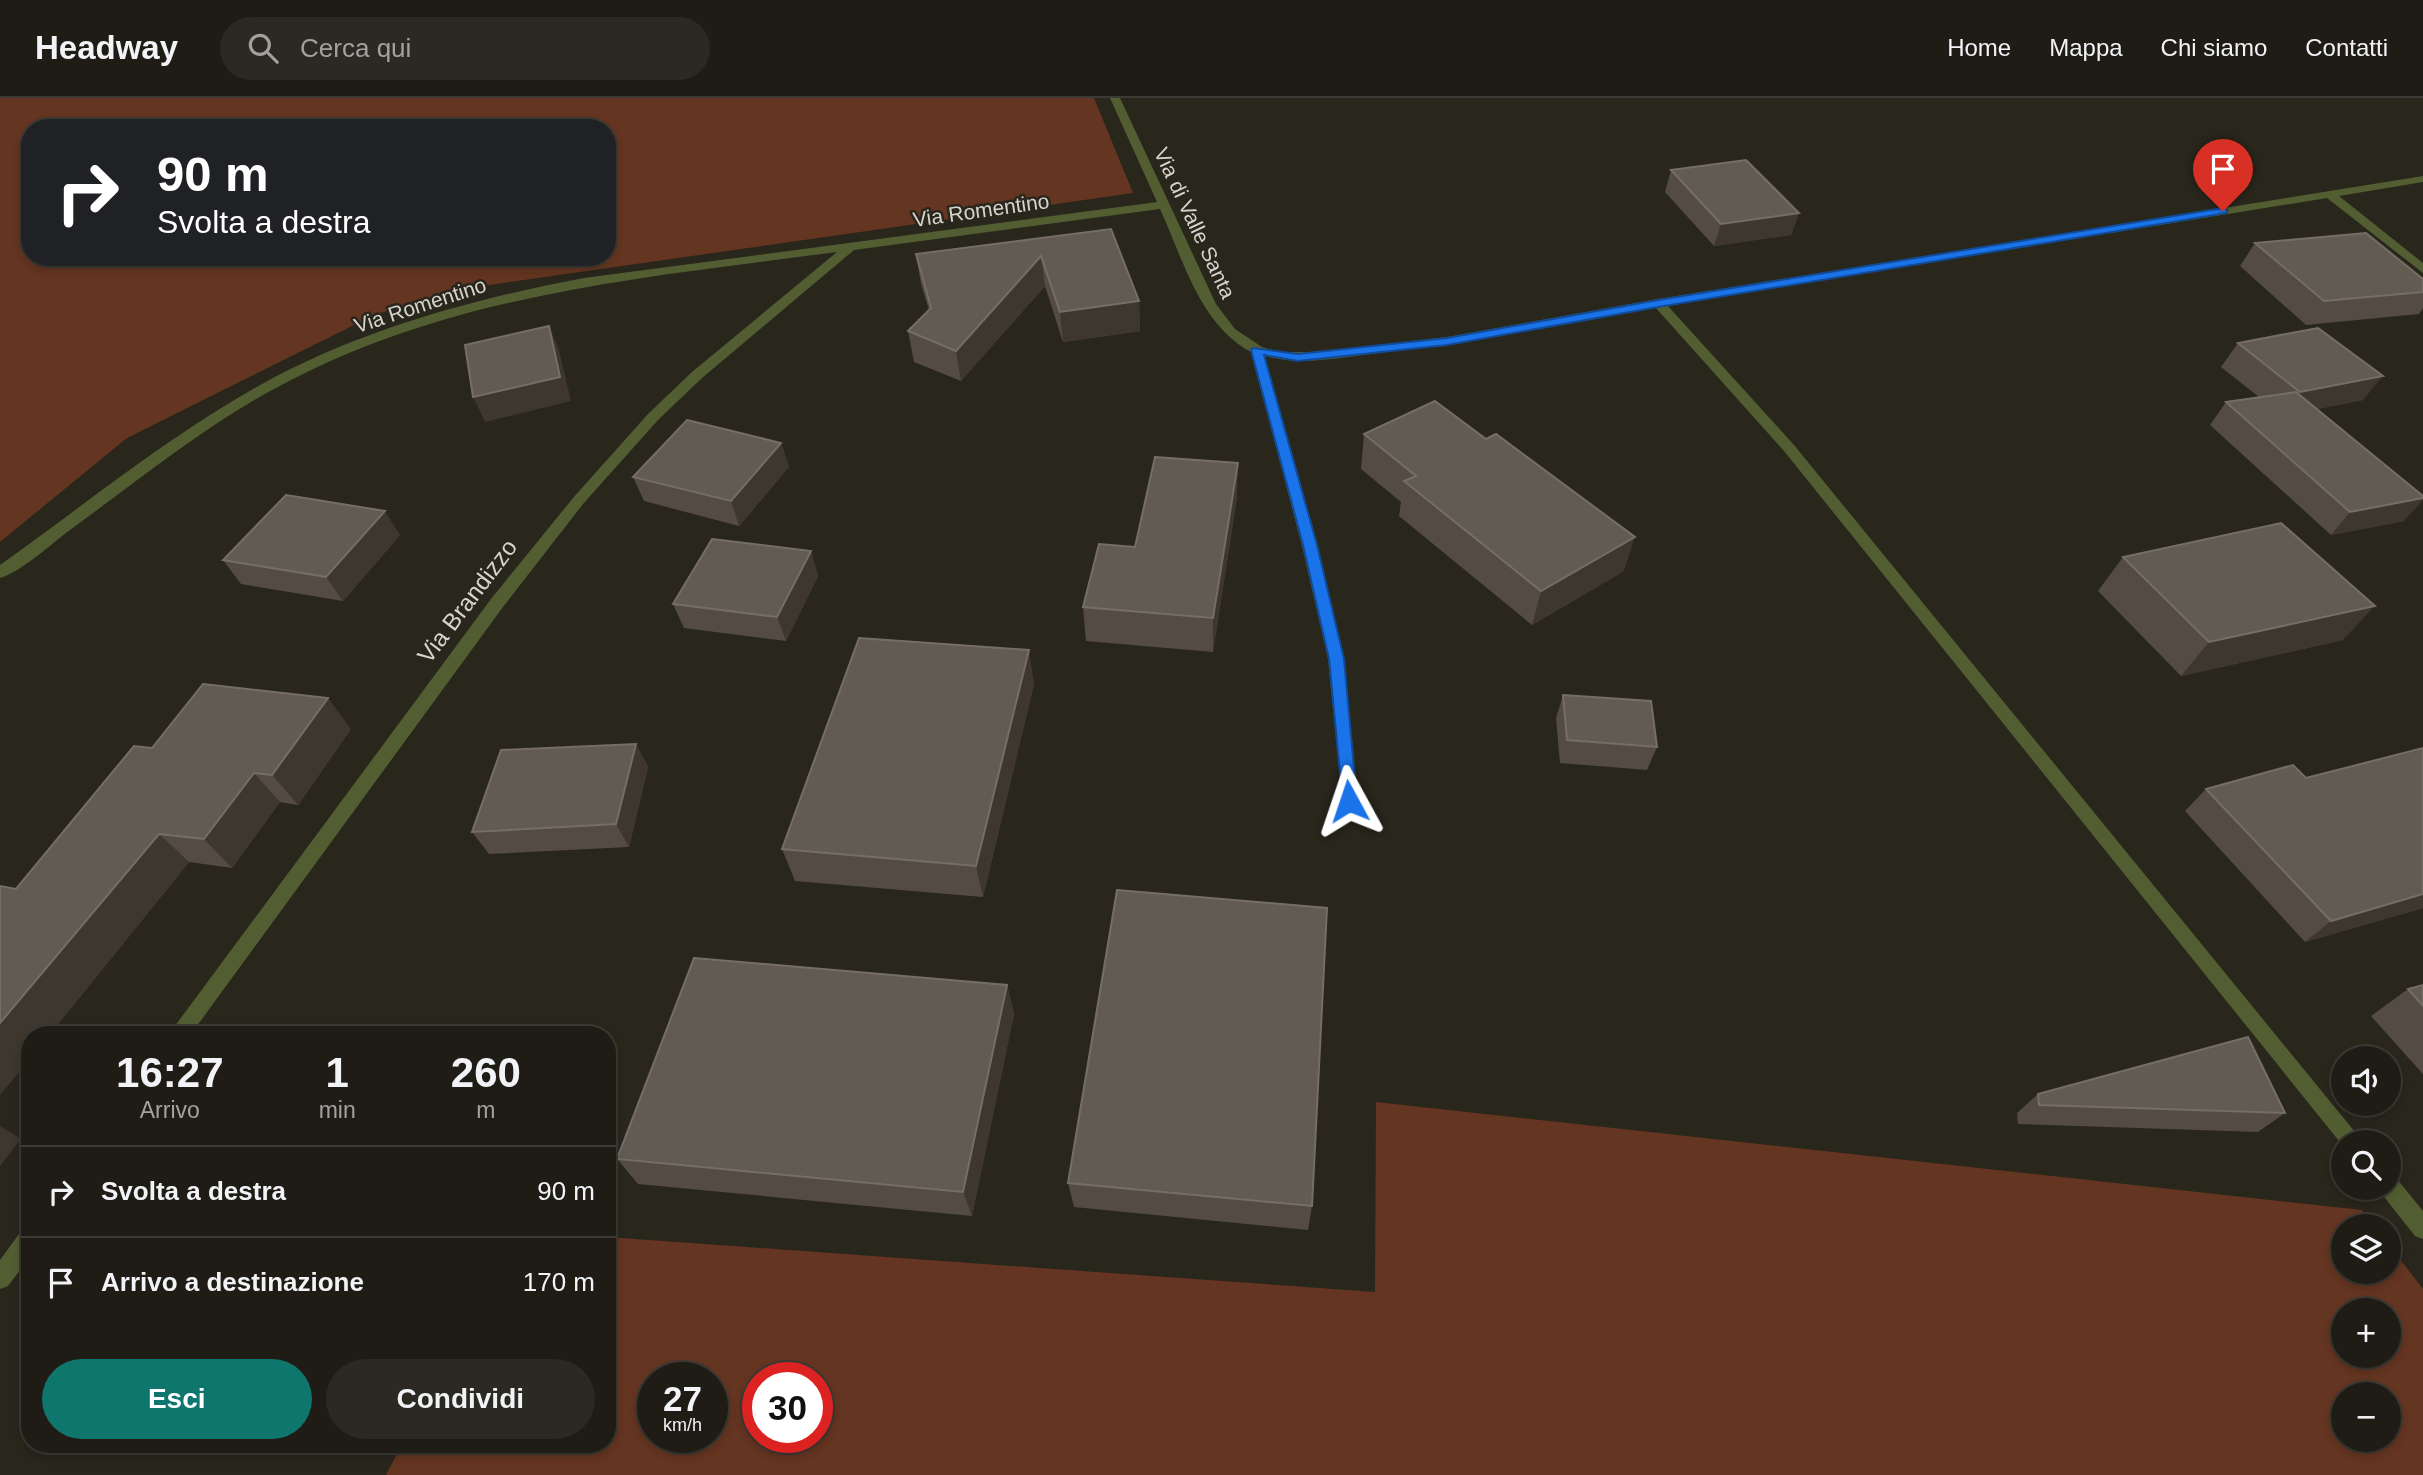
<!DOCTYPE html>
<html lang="it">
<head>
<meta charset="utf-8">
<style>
  body { margin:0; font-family:Arial,sans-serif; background:#2c2922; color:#f1f3f6; height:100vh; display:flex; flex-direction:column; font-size:26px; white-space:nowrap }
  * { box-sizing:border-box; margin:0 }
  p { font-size:23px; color:#a1a1a0 }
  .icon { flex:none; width:38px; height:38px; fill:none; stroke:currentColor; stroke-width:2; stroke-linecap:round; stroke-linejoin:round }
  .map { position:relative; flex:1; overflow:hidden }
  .sheet { position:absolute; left:21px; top:928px; width:595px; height:427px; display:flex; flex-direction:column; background:#1f1c15; border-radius:28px; box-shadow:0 4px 10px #0003,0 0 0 2px #3c3a34 }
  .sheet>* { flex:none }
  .guide { position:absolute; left:21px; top:21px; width:595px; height:147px; border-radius:28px; box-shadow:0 4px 10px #0003,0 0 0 2px #3c3a34; background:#202124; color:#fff; overflow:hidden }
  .fabs { position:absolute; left:2331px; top:948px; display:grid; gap:14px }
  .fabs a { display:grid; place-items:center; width:70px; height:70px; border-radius:50%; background:#1f1c15; box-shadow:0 4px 10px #0003,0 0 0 2px #3c3a34; font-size:35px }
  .speed { position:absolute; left:637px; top:1264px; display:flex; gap:14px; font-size:35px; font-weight:700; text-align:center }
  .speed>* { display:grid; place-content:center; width:91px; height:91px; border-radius:50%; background:#1f1c15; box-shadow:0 4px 10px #0003,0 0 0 2px #3c3a34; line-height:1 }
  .speed small { font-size:18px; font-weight:400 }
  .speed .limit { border:10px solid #d22; background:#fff; color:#111 }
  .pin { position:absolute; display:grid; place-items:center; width:60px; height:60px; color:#fff; margin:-72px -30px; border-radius:50% 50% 50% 0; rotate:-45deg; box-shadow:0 0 7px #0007 }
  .pin .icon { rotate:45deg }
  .me { position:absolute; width:77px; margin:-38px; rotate:355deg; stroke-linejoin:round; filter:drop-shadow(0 0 5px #0008) }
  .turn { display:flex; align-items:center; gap:24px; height:147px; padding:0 21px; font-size:32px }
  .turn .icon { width:91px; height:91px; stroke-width:2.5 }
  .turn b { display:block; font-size:49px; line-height:60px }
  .eta { display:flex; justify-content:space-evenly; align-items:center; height:119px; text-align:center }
  .eta b { font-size:42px; font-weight:700; line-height:49px }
  .cta { display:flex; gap:14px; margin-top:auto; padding:14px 21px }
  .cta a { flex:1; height:80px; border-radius:42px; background:#0f766e; color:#fff; font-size:28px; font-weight:700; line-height:80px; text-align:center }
  .cta a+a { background:#2c2922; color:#f1f3f6 }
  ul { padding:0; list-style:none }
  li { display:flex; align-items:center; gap:21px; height:91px; padding:0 21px; border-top:2px solid #3c3a34 }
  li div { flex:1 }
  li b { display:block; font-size:26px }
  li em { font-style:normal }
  header { display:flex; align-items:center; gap:42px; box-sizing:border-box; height:98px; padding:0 35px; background:#1f1c15; border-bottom:2px solid #3c3a34 }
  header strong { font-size:33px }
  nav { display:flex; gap:38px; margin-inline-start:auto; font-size:24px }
  .search { width:490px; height:63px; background:#2c2922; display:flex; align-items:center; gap:18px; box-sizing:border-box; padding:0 24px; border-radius:38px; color:#a1a1a0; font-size:26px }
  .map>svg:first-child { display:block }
  .green { fill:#643521; fill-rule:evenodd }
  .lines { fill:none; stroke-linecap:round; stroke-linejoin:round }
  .minor { fill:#535d32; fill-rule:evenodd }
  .wall { fill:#544c43 }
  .shaded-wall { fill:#3d372d }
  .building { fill:#625b52; stroke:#746e66; stroke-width:2 }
  .route { fill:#1a73e8; stroke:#114b97; stroke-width:2 }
  .labels { text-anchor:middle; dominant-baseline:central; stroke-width:5; stroke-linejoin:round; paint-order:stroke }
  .far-street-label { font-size:21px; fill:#d6d4ce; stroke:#29261c }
  .street-label { font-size:24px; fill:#d6d4ce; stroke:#29261c }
</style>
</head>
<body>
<header>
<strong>Headway</strong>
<div class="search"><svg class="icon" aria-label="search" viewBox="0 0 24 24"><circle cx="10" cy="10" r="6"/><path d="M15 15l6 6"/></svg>Cerca qui</div>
<nav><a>Home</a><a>Mappa</a><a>Chi siamo</a><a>Contatti</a></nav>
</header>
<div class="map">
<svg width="2423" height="1377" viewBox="0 0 2423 1377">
  <rect width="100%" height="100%" fill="#29261c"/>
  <!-- green -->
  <g class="green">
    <path d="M0,0H1094L1133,95L489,187L376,216L127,340L0,444ZM30,30H607V159H30Z"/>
    <path d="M1376,1004L2362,1112L2375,1129H2343V1174H2389V1147L2423,1191V1377H386L402,1346H607V1139L1375,1194ZM2343,1213H2389V1258H2343ZM653,1279H712V1339H653ZM758,1279H817V1339H758ZM2343,1297H2389V1342H2343Z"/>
  </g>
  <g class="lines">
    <!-- minor -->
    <g class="minor">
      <path d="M1110,0H1120L1216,206L1235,231L1262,249L1279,254H1317L1447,239L1658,201L2423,78V84L2339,98L2423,165V175L2327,100L1667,207L1794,347L2364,1045H2343V1048L1784,353L1655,209C1561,226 1467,245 1371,256C1337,260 1299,268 1265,258L1318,448L1344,561L1358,703L1355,708H1343L1328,561L1302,448L1251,254C1200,227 1183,161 1160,111L854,152L702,280L658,322L583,406L503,509L191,936H169L491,501L573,400L648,316L692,274L837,154C642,180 450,195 274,291C202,330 136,384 70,432C51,446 21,474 0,480V467C86,406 170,337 262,286C362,231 473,201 584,180L1157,104Z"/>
      <polygon points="2389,1078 2397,1081 2423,1113 2423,1141 2415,1138 2381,1095 2379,1090 2389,1090"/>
      <polygon points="30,1129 30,1159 8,1188 0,1191 0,1162 22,1132"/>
    </g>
  </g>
  <!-- wall -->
  <g class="wall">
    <polygon points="1671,72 1799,115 1791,137 1714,148 1665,94"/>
    <polygon points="1111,131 1139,203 1140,233 1063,244 1045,188 961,283 914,264 908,233 929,212 921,186 916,156"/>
    <polygon points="2255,145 2423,181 2423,210 2419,216 2306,227 2240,168"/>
    <polygon points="2238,245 2363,302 2317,311 2404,423 2331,437 2210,327 2226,304 2259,299 2221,269"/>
    <polygon points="1364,336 1624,473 1532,527 1399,418 1401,404 1361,371"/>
    <polygon points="781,345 789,369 739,428 644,403 633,379"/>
    <polygon points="1237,399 1213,554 1086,543 1083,509 1135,449"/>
    <polygon points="400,437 343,503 241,486 223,462"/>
    <polygon points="811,453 818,478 786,543 684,530 673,506"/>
    <polygon points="2123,459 2343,542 2181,578 2098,493"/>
    <polygon points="1034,586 983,799 795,783 782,751"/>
    <polygon points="1563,597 1657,649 1647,672 1560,665 1556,620"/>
    <polygon points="351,631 298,707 280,704 232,770 189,764 50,936 30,936 16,791 152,650"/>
    <polygon points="636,646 648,669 629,749 489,756 472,734"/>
    <polygon points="2306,680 2423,810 2305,844 2185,713 2206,691"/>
    <polygon points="1007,887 1014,916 972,1118 638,1086 617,1061"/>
    <polygon points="2423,887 2423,976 2371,918 2408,891"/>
    <polygon points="2038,996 2285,1015 2258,1034 2018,1026 2017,1015"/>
    <polygon points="1068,1085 1312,1108 1308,1132 1074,1109"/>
  </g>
  <!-- shaded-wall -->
  <g class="shaded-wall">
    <polygon points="1799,115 1791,137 1714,148 1721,126"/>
    <polygon points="1041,158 1045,188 961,283 956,253"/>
    <polygon points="1139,203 1140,233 1063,244 1060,214"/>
    <polygon points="549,228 559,252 571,303 485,324 473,299"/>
    <polygon points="2383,278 2363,302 2282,318 2300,294"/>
    <polygon points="781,345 789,369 739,428 731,403"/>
    <polygon points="1238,365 1237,399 1213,554 1213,520"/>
    <polygon points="2423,400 2423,402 2404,423 2331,437 2350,414"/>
    <polygon points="385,413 400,437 343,503 326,479"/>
    <polygon points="1635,439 1624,473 1532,527 1541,493"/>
    <polygon points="811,453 818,478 786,543 777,519"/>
    <polygon points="2375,508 2343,542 2181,578 2209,544"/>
    <polygon points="1029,552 1034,586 983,799 976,768"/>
    <polygon points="328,600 351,631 298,707 272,677"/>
    <polygon points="636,646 648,669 629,749 616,726"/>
    <polygon points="254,675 280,704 232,770 204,741"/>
    <polygon points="159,736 189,764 50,936 30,936 30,961 0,997 0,925"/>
    <polygon points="2423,796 2423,810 2305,844 2331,823"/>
    <polygon points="1007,887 1014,916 972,1118 963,1094"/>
    <polygon points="0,1028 21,1041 0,1068"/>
    <polygon points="147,1346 158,1346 156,1349"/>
  </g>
  <!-- building -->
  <g class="building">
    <polygon points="1746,62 1799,115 1721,126 1671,72"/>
    <polygon points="1111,131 1139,203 1060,214 1041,158 956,253 908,233 931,210 916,156"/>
    <polygon points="2366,135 2423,181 2423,194 2324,203 2255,145"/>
    <polygon points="549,228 560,279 473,299 465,247"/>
    <polygon points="2318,230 2383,278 2300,294 2238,245"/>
    <polygon points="2296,294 2423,398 2423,400 2350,414 2226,304"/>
    <polygon points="1435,303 1486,341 1496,336 1635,439 1541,493 1404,383 1416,378 1364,336"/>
    <polygon points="687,322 781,345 731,403 633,379"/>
    <polygon points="1155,359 1238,365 1213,520 1083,509 1099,446 1135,449"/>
    <polygon points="286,397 385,413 326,479 223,462"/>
    <polygon points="2281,425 2375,508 2209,544 2123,459"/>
    <polygon points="712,441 811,453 777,519 673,506"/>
    <polygon points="859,540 1029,552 976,768 782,751"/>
    <polygon points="203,586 328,600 272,677 254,675 204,741 159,736 0,925 0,788 16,791 134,648 152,650"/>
    <polygon points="1563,597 1651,603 1657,649 1567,642"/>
    <polygon points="636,646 616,726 472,734 501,652"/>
    <polygon points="2423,650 2423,796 2331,823 2206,691 2293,667 2306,680"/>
    <polygon points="1117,792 1327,810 1312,1108 1068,1085"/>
    <polygon points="694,860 1007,887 963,1094 617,1061"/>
    <polygon points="2423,887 2423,908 2408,891"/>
    <polygon points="2248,939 2285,1015 2039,1007 2038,996"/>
    <polygon points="30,1304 30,1312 25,1311"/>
  </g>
  <!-- route -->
  <polygon class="route" points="2223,110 2227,111 2227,115 1658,209 1447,247 1298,263 1264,257 1317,447 1344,561 1357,703 1354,707 1343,707 1329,561 1303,447 1251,252 1253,250 1298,256 1447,240 1658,202"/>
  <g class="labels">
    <!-- far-street labels -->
    <g class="far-street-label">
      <text transform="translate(981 112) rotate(-8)">Via Romentino</text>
      <text transform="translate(1195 125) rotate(65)">Via di Valle Santa</text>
      <text transform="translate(420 207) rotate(-18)">Via Romentino</text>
    </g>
    <!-- street labels -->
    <g class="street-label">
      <text transform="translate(467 503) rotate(-53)">Via Brandizzo</text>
    </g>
  </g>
</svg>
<div class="fabs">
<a><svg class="icon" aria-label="sound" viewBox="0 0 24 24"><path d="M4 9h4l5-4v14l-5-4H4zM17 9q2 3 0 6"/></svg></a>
<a><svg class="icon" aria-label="search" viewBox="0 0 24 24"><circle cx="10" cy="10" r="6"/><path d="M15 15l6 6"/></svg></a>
<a><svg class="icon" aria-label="layers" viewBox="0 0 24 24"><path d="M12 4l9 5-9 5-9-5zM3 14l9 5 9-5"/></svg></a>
<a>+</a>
<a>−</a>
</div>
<div class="speed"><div>27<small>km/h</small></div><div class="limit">30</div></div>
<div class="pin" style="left:2223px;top:113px;background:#d93025"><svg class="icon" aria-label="arrive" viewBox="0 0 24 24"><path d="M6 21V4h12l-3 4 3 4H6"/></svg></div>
<svg class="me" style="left:1349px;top:703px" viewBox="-20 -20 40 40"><path d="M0-17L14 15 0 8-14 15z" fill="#1a73e8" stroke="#fff" stroke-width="4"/></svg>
<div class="guide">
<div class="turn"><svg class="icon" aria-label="right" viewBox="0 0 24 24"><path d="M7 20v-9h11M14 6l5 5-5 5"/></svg><div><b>90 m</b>Svolta a destra</div></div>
</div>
<section class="sheet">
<div class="eta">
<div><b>16:27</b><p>Arrivo</p></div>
<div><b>1</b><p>min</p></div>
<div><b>260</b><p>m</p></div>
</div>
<ul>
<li><svg class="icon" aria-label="right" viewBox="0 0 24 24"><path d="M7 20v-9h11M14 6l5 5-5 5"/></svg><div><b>Svolta a destra</b></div><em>90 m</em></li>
<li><svg class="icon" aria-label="arrive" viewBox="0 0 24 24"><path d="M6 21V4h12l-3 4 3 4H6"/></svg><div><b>Arrivo a destinazione</b></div><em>170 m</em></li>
</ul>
<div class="cta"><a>Esci</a><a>Condividi</a></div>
</section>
</div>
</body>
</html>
